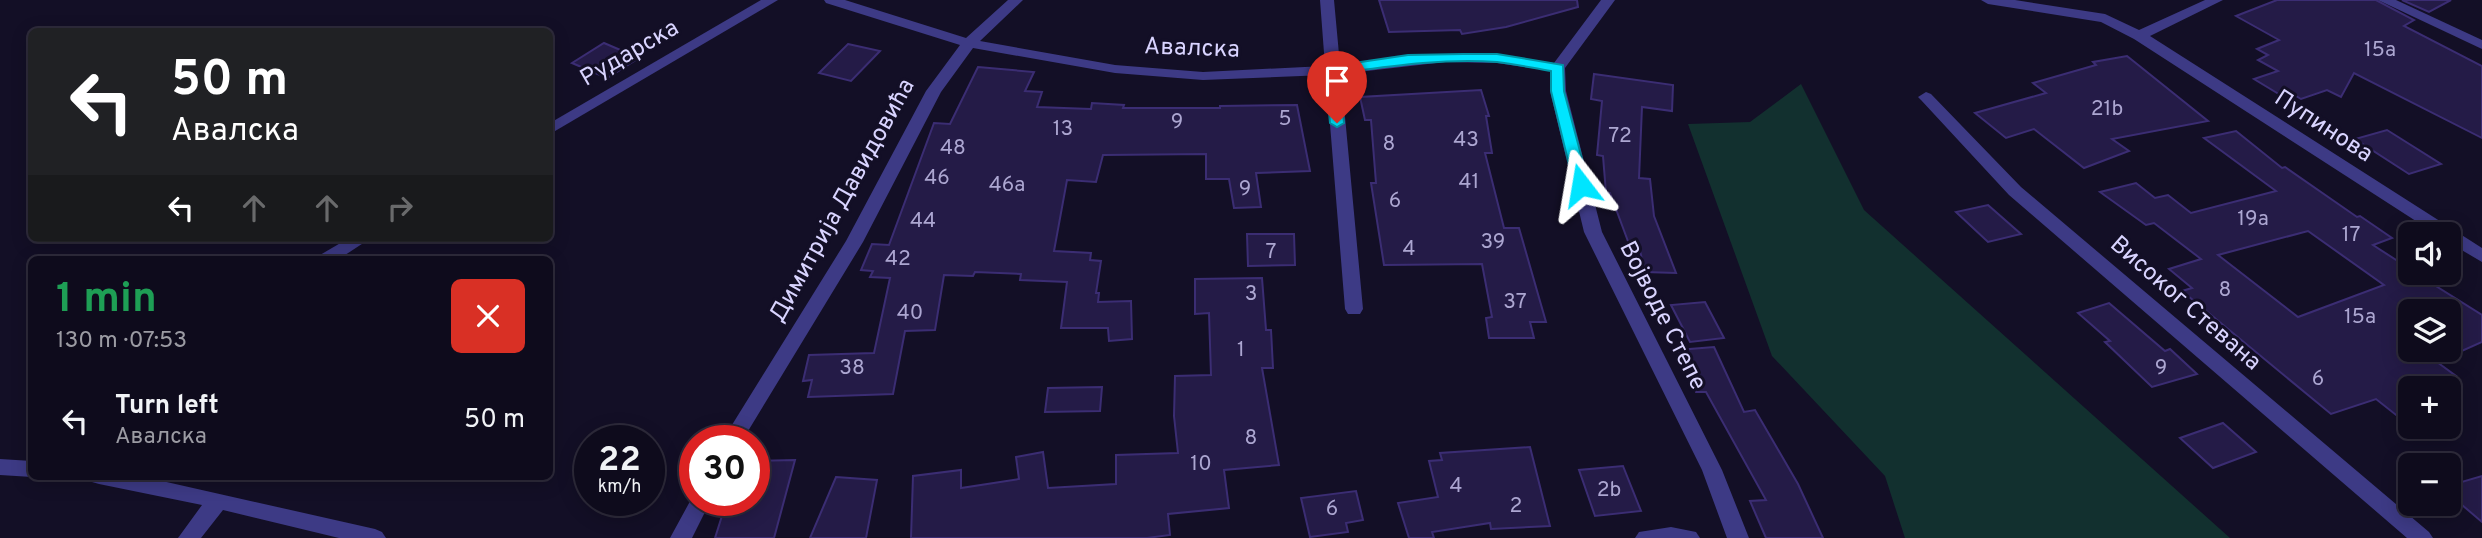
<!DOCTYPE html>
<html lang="en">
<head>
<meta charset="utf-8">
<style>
  body { margin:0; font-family:Overpass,sans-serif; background:#1c1929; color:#f1f3f6; height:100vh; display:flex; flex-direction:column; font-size:26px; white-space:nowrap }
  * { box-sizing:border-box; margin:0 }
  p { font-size:23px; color:#9b9ba3 }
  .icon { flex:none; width:38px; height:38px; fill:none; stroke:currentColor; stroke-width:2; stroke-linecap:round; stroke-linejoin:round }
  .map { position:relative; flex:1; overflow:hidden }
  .drawer { position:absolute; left:28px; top:256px; width:525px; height:224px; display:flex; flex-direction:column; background:#0e0b1c; border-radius:10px; box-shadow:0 4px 18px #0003,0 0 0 2px #2e2b3b }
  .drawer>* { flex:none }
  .guide { position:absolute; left:28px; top:28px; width:525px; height:214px; border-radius:10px; box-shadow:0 4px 18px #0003,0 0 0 2px #2e2b3b; background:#202124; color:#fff; overflow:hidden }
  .tools { position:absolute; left:2398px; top:222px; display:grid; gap:14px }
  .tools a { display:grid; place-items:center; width:63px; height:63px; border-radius:10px; background:#0e0b1c; box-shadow:0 4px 18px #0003,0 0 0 2px #2e2b3b; font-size:35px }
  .speed { position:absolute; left:574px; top:425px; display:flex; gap:14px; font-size:35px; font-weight:700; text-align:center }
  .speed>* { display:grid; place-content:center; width:91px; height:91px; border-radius:50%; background:#0e0b1c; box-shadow:0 4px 18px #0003,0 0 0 2px #2e2b3b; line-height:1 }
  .speed small { font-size:18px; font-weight:400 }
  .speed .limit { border:10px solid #d22; background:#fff; color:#111 }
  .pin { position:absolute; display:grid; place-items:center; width:60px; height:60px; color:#fff; margin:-72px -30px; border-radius:50% 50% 50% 0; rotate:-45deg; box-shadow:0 0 7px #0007 }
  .pin .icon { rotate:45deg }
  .me { position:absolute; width:77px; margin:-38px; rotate:346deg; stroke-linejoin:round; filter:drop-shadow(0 0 5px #0008) }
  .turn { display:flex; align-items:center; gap:24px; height:147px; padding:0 28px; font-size:32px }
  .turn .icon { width:91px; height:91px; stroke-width:2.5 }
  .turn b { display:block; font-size:49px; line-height:60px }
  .lanes { display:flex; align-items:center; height:66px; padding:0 28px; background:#0003; justify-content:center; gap:35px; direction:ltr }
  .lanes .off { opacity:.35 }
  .round { display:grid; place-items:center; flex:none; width:74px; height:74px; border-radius:10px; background:#1c1929 }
  .summary { display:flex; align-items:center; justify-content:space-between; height:119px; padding:0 28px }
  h1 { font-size:42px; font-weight:700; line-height:52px; color:#1e9e55 }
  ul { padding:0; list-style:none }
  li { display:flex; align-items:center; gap:21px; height:91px; padding:0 28px }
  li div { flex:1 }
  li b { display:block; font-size:26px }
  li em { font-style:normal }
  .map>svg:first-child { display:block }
  .green { fill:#12302f }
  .building { fill:#241b47; stroke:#3b2d73; stroke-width:2; fill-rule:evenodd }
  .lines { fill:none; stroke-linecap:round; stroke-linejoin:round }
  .minor { fill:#3d3a85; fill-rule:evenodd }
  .route { fill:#00e5ff; stroke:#0095a6; stroke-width:2 }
  .labels { text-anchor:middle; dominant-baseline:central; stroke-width:6; stroke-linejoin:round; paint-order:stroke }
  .number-label { font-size:21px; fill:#aca6d1 }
  .street-label { font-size:24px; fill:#d9d4ff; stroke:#130f26 }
</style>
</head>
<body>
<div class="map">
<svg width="2482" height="538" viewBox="0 0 2482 538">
  <rect width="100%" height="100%" fill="#130f26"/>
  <!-- green -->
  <polygon class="green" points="1801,84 1864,210 2230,538 1905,538 1885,476 1772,356 1688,124 1750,122"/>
  <!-- building -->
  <g class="building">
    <polygon points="1379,0 1577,0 1578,7 1506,27 1462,34 1460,30 1389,32"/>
    <polygon points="2277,0 2376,0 2414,20 2404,26 2482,66 2482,138 2354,73 2341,97 2327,90 2301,99 2291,93 2282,96 2254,79 2278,71 2258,60 2268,55 2257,49 2279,40 2236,16"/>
    <polygon points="2402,0 2451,0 2429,12"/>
    <polygon points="604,43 639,58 607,78 572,63"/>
    <polygon points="848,44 880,51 851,81 819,73"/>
    <polygon points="2127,56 2208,121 2112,139 2129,151 2084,168 2034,129 2006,138 1975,113 2046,93 2033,83 2096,65 2093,62"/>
    <polygon points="978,67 1034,72 1025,91 1042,92 1037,107 1091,109 1092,103 1124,105 1123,108 1220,108 1220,106 1297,105 1310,171 1256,173 1261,207 1234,208 1229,179 1206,179 1206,154 1103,155 1096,182 1067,180 1054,251 1091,253 1090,260 1101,261 1096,293 1099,293 1098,302 1131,301 1132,339 1109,341 1108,328 1061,328 1067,282 1020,280 1021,274 975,272 973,276 944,275 935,330 905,331 893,394 808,397 812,380 803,381 809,355 874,353 890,278 870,277 873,271 861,270 872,244 889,245 934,123 950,124"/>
    <polygon points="1594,74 1673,85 1672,111 1642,107 1639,178 1650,179 1654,216 1676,273 1645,272 1640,251 1632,252 1610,193 1606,193 1603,156 1597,155 1602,101 1591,99"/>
    <polygon points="1481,90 1489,116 1486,116 1492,153 1485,153 1504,228 1519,228 1546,322 1530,322 1534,338 1489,338 1486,318 1492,317 1482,264 1384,265 1371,183 1376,183 1371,120 1365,120 1360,97"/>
    <polygon points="2387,130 2441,164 2409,174 2355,139"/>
    <path d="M2236,131L2282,168L2285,167L2357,217L2360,216L2392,238L2373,245L2410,269V273H2415L2482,315V342L2437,362L2456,376L2419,388H2410V426L2376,399L2331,414L2182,291L2192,288L2169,269L2201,259L2154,223L2146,225L2100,192L2136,183L2155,198L2168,195L2191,213L2276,191L2204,138ZM2308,231L2384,285L2298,317L2218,255ZM2410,312H2448V350H2410Z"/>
    <polygon points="1988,205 2021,234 1988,242 1956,212"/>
    <polygon points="1247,234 1294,234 1295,265 1248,266"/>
    <polygon points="1262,278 1266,330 1271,330 1273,368 1262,368 1279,465 1224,470 1229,508 1168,514 1170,535 1147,538 911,538 913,476 961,470 961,488 1019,479 1016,457 1043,452 1048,488 1116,484 1116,455 1178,453 1174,416 1175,376 1211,375 1209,313 1195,314 1195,279"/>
    <polygon points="1705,302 1724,338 1690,342 1671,305"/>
    <polygon points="2109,303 2165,351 2170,349 2197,374 2152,387 2105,342 2110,341 2078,313"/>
    <polygon points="1714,347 1744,412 1755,410 1798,484 1823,538 1766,538 1750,501 1766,500 1706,392 1696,392 1678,350"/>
    <polygon points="1102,387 1100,411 1045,412 1048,388"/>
    <polygon points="2223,423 2256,452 2213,468 2180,438"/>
    <polygon points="1530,447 1550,526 1491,529 1490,523 1432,532 1434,538 1409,538 1398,503 1438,497 1429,461 1442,460 1440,453"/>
    <polygon points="795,460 774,538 715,538 727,500 754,500 754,461"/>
    <polygon points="1623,466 1641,511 1595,516 1579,470"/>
    <polygon points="2482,476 2482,522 2448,493 2448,486"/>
    <polygon points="836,477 877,480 866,538 810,538"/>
    <polygon points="1356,491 1363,520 1346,523 1348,532 1310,537 1301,498"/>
  </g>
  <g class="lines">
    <!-- minor -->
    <g class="minor">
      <polygon points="761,0 778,0 550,134 550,123"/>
      <polygon points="824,0 845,0 966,38 1008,0 1023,0 980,41 1115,65 1203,72 1325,66 1320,0 1334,0 1340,65 1445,54 1497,55 1554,63 1601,0 1615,0 1565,68 1566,91 1602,232 1722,470 1749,538 1727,538 1702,470 1584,232 1550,91 1551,71 1497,63 1445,62 1341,74 1363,309 1360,314 1348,314 1345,309 1326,75 1203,80 1115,73 973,48 941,92 863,242 742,441 722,441 846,241 926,91 960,45 826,3"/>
      <polygon points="1981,0 2015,0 2105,14 2139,30 2205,0 2223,0 2150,36 2482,248 2482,262 2448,242 2448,234 2436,234 2134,39 2101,22 1988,4"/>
      <polygon points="2378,0 2396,0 2482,40 2482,49"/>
      <polygon points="1926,92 1931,94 2021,187 2429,532 2433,538 2407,538 2009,195 1921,100 1918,97"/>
      <polygon points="349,238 371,238 339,259 317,259 320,255"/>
      <polygon points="0,459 32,461 32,476 35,476 32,477 0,475"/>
      <polygon points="89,476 140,476 375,529 382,532 386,538 339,538 223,510 201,538 178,538 202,505 99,484 92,482"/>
      <polygon points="694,494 695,500 711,500 692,538 670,538"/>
      <polygon points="1671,527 1696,532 1700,538 1635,538 1639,532"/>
    </g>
  </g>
  <!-- route -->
  <path class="route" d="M1463,54H1497L1563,65L1564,91L1589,185L1587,188L1581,190L1574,185L1551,91V71C1533,68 1515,64 1497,62C1444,58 1391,66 1339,73L1344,123L1337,127L1330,123L1325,70L1327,67L1408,55Z"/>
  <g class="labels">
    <!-- number labels -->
    <g class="number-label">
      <text x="2380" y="50">15a</text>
      <text x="2107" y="109">21b</text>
      <text x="1285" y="119">5</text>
      <text x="1177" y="122">9</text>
      <text x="1063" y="129">13</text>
      <text x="1620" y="136">72</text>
      <text x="1466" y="140">43</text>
      <text x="1389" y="144">8</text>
      <text x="953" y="148">48</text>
      <text x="937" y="178">46</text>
      <text x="1469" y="182">41</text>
      <text x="1007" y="185">46a</text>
      <text x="1245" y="189">9</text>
      <text x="1395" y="201">6</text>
      <text x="2253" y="219">19a</text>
      <text x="923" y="221">44</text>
      <text x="2351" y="235">17</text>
      <text x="1493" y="242">39</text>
      <text x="1409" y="249">4</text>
      <text x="1271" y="252">7</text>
      <text x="898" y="259">42</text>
      <text x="2225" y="290">8</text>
      <text x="1251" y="294">3</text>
      <text x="1515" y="302">37</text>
      <text x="910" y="313">40</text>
      <text x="2360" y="317">15a</text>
      <text x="1241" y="350">1</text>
      <text x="852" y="368">38</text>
      <text x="2161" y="368">9</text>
      <text x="2318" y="379">6</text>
      <text x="1251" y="438">8</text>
      <text x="1201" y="464">10</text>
      <text x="1456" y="486">4</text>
      <text x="1609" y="490">2b</text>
      <text x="1516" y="506">2</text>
      <text x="1332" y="509">6</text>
    </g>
    <!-- street labels -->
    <g class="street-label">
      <text transform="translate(1192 49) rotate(2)">Авалска</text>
      <text transform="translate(630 54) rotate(-30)">Рударска</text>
      <text transform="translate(2323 127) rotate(33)">Пупинова</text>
      <text transform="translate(843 201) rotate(-61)">Димитрија Давидовића</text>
      <text transform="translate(2185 304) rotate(41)">Високог Стевана</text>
      <text transform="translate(1662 316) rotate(63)">Војводе Степе</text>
    </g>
  </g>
</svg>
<div class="tools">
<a><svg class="icon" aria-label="sound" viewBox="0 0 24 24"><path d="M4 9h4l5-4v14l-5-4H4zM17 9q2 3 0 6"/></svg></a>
<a><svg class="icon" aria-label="layers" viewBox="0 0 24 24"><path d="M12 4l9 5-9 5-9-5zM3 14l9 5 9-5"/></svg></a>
<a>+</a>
<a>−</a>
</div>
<div class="speed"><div>22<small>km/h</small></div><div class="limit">30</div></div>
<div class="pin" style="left:1337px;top:123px;background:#d93025"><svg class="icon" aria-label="arrive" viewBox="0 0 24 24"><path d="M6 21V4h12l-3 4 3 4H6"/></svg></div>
<svg class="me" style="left:1581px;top:185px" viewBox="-20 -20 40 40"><path d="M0-17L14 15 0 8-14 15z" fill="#00e5ff" stroke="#fff" stroke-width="4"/></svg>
<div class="guide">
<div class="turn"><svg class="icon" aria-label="left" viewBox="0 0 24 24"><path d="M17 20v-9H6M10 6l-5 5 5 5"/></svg><div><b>50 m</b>Авалска</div></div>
<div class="lanes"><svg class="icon" aria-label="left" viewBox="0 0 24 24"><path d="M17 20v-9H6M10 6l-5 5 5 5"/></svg><svg class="icon off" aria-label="ahead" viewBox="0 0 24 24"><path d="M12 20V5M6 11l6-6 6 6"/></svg><svg class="icon off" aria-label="ahead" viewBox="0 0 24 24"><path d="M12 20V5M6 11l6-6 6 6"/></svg><svg class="icon off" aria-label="right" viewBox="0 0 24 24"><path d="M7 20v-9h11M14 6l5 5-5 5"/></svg></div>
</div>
<section class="drawer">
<div class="summary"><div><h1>1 min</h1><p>130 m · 07:53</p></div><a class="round" style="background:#d93025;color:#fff"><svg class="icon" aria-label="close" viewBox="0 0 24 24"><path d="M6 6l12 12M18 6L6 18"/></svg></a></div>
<ul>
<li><svg class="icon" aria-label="left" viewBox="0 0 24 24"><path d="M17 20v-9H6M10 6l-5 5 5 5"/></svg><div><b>Turn left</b><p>Авалска</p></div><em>50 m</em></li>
</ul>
</section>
</div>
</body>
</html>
